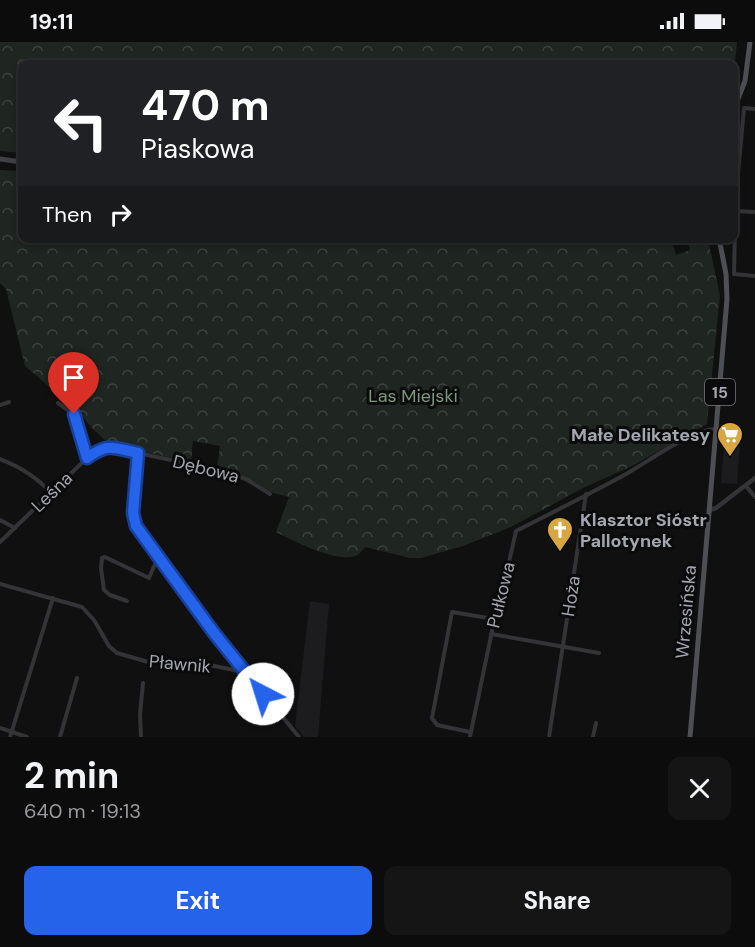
<!DOCTYPE html>
<html lang="en">
<head>
<meta charset="utf-8">
<style>
  body { margin:0; font-family:"DM Sans",sans-serif; background:#151516; color:#f1f3f6; height:100vh; display:flex; flex-direction:column; font-size:22px; white-space:nowrap }
  * { box-sizing:border-box; margin:0 }
  p { font-size:20px; color:#9a9b9d }
  .icon { flex:none; width:33px; height:33px; fill:none; stroke:currentColor; stroke-width:2; stroke-linecap:round; stroke-linejoin:round }
  .map { position:relative; height:695px; overflow:hidden }
  .sheet { display:flex; flex-direction:column; background:#0c0c0d; flex:1 }
  .sheet>* { flex:none }
  .banner { position:absolute; left:18px; top:18px; width:720px; height:183px; border-radius:12px; box-shadow:0 3px 9px #0003,0 0 0 2px #2c2c2e; background:#202124; color:#fff; overflow:hidden }
  .pin { position:absolute; display:grid; place-items:center; width:51px; height:51px; color:#fff; margin:-62px -26px; border-radius:50% 50% 50% 0; rotate:-45deg; box-shadow:0 0 6px #0007 }
  .pin .icon { rotate:45deg }
  .me { position:absolute; width:66px; margin:-33px; rotate:320deg; stroke-linejoin:round; filter:drop-shadow(0 0 4px #0008) }
  .turn { display:flex; align-items:center; gap:21px; height:126px; padding:0 24px; font-size:27px }
  .turn .icon { width:78px; height:78px; stroke-width:2.5 }
  .turn b { display:block; font-size:42px; line-height:51px }
  .then { display:flex; align-items:center; height:57px; padding:0 24px; background:#0003; gap:12px; font-size:22px }
  .round { display:grid; place-items:center; flex:none; width:63px; height:63px; border-radius:12px; background:#151516 }
  .overview { display:flex; align-items:center; justify-content:space-between; height:102px; padding:0 24px }
  h1 { font-size:36px; font-weight:700; line-height:45px }
  .cta { display:flex; gap:12px; margin-top:auto; padding:12px 24px }
  .cta a { flex:1; height:69px; border-radius:12px; background:#2563eb; color:#fff; font-size:24px; font-weight:700; line-height:69px; text-align:center }
  .cta a+a { background:#151516; color:#f1f3f6 }
  .status { display:flex; justify-content:space-between; align-items:center; height:42px; padding:0 30px; background:#0c0c0d; direction:ltr }
  .status svg { height:16px; fill:currentColor }
  .map>svg:first-child { display:block }
  .built { fill:#1c1c1e }
  .forest { fill:url(#forest-crowns) }
  .lines { fill:none; stroke-linecap:round; stroke-linejoin:round }
  .minor { stroke:#343438; stroke-width:4 }
  .tertiary { stroke:#343438; stroke-width:4.5 }
  .secondary { stroke:#404145; stroke-width:5 }
  .primary { stroke:#4e4f54; stroke-width:5 }
  .route-casing { stroke:#184099; stroke-width:15 }
  .route { stroke:#2563eb; stroke-width:10 }
  .labels { text-anchor:middle; dominant-baseline:central; stroke-width:6; stroke-linejoin:round; paint-order:stroke }
  .shield { fill:#0b0b0c; stroke:#75787f; stroke-width:1.5 }
  .shield-label { font-size:16px; font-weight:bold; fill:#a3a7b0 }
  .park-label { font-size:18px; fill:#7c997e; stroke:#0b0b0c }
  .poi-label { font-size:18px; font-weight:bold; fill:#a3a7b0; stroke:#0b0b0c; text-anchor:end }
  .street-label { font-size:18px; fill:#a3a7b0; stroke:#0b0b0c }
</style>
</head>
<body>
<div class="status"><b>19:11</b><svg viewBox="0 0 49 12"><path d="M0 12V9h3v3zM5 12V6h3v6zM10 12V3h3v9zM15 12V0h3v12zM26 1h20v11H26zM47 4h2v5h-2z"/></svg></div>
<div class="map">
<svg width="755" height="695" viewBox="0 0 755 695">
  <defs>
    <pattern id="forest-crowns" width="20" height="18" patternUnits="userSpaceOnUse" patternTransform="scale(1.5)"><rect width="20" height="18" fill="#1f2520"/><path d="M2 6a3 3 0 1 1 6 0M12 15a3 3 0 1 1 6 0" fill="none" stroke="#3c423e"/></pattern>
  </defs>
  <rect width="100%" height="100%" fill="#101011"/>
  <!-- built -->
  <g class="built">
    <polygon points="724,403 740,404 737,442 721,441"/>
    <polygon points="310,559 329,562 318,695 304,695 295,684"/>
  </g>
  <!-- forest -->
  <g class="forest">
    <polygon points="0,0 737,0 734,31 734,22 22,22 22,111 0,109"/>
    <path d="M0,128L22,129V196H671L676,213L690,208L686,197H708L720,254L707,382L630,425L585,445L511,485L463,504L421,516H410L365,505C364,506 360,511 359,512C341,524 294,499 276,490L289,455L273,451L246,435L217,425L220,404L193,399L191,420L109,402L90,384L81,372L25,324L6,247L0,241Z"/>
  </g>
  <g class="lines">
    <!-- minor -->
    <g class="minor">
      <polyline points="734,141 738,131 744,66 755,67"/>
      <polyline points="734,169 755,170"/>
      <polyline points="735,186 734,232 755,234"/>
      <polyline points="58,361 74,372 87,416"/>
      <polyline points="0,363 9,360"/>
      <polyline points="138,411 133,471 137,484 214,591 299,695"/>
      <path d="M0,417C21,425 37,435 51,451"/>
      <polyline points="746,444 755,455"/>
      <polyline points="0,478 15,486"/>
      <polyline points="0,500 87,416 101,406 138,411 214,427 246,437 270,452"/>
      <polyline points="0,542 82,565 94,578 109,604 117,611 148,620 190,619 244,630"/>
      <polyline points="127,559 110,553 104,548 101,526 102,516 105,515 149,536 158,515"/>
      <polyline points="491,592 599,611"/>
      <polyline points="0,686 27,695"/>
      <polyline points="470,690 437,683 432,676 452,570 494,577"/>
      <polyline points="10,695 53,556"/>
      <polyline points="60,695 77,636"/>
      <polyline points="141,695 140,672 143,641"/>
      <path d="M470,695L502,541L507,529L516,489C553,470 590,452 626,432C648,420 693,386 716,387"/>
      <polyline points="549,695 586,452"/>
      <polyline points="593,695 596,681"/>
    </g>
    <!-- tertiary -->
    <polyline class="tertiary" points="710,468 716,466 755,436"/>
    <!-- secondary -->
    <polyline class="secondary" points="0,117 22,120"/>
    <!-- primary -->
    <g class="primary">
      <polyline points="734,67 745,39 750,0"/>
      <polyline points="690,695 727,257 726,232 719,196"/>
    </g>
  </g>
  <g class="lines">
    <defs>
      <path id="route" d="M74,372L87,416C109,400 113,406 138,411L133,471L136,484L214,591L263,652"/>
    </defs>
    <!-- route casing -->
    <use href="#route" class="route-casing"/>
    <!-- route -->
    <use href="#route" class="route"/>
  </g>
  <!-- icons -->
  <defs>
    <symbol id="supermarket-pin" viewBox="-11 -11 22 30"><path d="M0 17L-7.5 6A9.5 9.5 0 1 1 7.5 6Z" fill="#d8a741" stroke="#0b0b0c"/><path d="M-6-5.5h2.5l.6 2H6L4.5 2H-2.5L-4.4-4H-6ZM-1.5 3.2a1.3 1.3 0 1 0 .1 0ZM3 3.2a1.3 1.3 0 1 0 .1 0Z" fill="#fff"/></symbol>
    <symbol id="church-pin" viewBox="-11 -11 22 30"><path d="M0 17L-7.5 6A9.5 9.5 0 1 1 7.5 6Z" fill="#d8a741" stroke="#0b0b0c"/><path d="M-1.2-6h2.4v3.5h3.3v2.4h-3.3V6h-2.4V-.1h-3.3v-2.4h3.3Z" fill="#fff"/></symbol>
  </defs>
  <g fill-rule="evenodd">
    <use href="#supermarket-pin" x="715" y="378" width="30" height="40"/>
    <use href="#church-pin" x="545" y="473" width="30" height="40"/>
  </g>
  <g class="labels">
    <!-- shield labels -->
    <rect class="shield" x="705" y="337" width="30" height="26" rx="4.5"/>
    <g class="shield-label">
      <text x="720" y="350">15</text>
    </g>
    <!-- park labels -->
    <g class="park-label">
      <text x="413" y="354">Las Miejski</text>
    </g>
    <!-- poi labels -->
    <g class="poi-label">
      <text x="710" y="393">Małe Delikatesy</text>
      <text x="580" y="478" text-anchor="start">Klasztor Sióstr<tspan x="580" dy="21">Pallotynek</tspan></text>
    </g>
    <!-- street labels -->
    <g class="street-label">
      <text transform="translate(206 427) rotate(14)">Dębowa</text>
      <text transform="translate(52 450) rotate(-44)">Leśna</text>
      <text transform="translate(501 553) rotate(-76)">Pułkowa</text>
      <text transform="translate(571 554) rotate(-81)">Hoża</text>
      <text transform="translate(686 570) rotate(-85)">Wrzesińska</text>
      <text transform="translate(180 622) rotate(5)">Pławnik</text>
    </g>
  </g>
</svg>
<div class="pin" style="left:74px;top:372px;background:#d93025"><svg class="icon" aria-label="arrive" viewBox="0 0 24 24"><path d="M6 21V4h12l-3 4 3 4H6"/></svg></div>
<svg class="me" style="left:263px;top:652px" viewBox="-20 -20 40 40"><circle r="19" fill="#fff"/><path d="M0-13L10 11 0 6-10 11z" fill="#2563eb"/></svg>
<div class="banner">
<div class="turn"><svg class="icon" aria-label="left" viewBox="0 0 24 24"><path d="M17 20v-9H6M10 6l-5 5 5 5"/></svg><div><b>470 m</b>Piaskowa</div></div>
<div class="then">Then<svg class="icon" aria-label="right" viewBox="0 0 24 24"><path d="M7 20v-9h11M14 6l5 5-5 5"/></svg></div>
</div>
</div>
<section class="sheet">
<div class="overview"><div><h1>2 min</h1><p>640 m · 19:13</p></div><a class="round"><svg class="icon" aria-label="close" viewBox="0 0 24 24"><path d="M6 6l12 12M18 6L6 18"/></svg></a></div>
<div class="cta"><a>Exit</a><a>Share</a></div>
</section>
</body>
</html>
